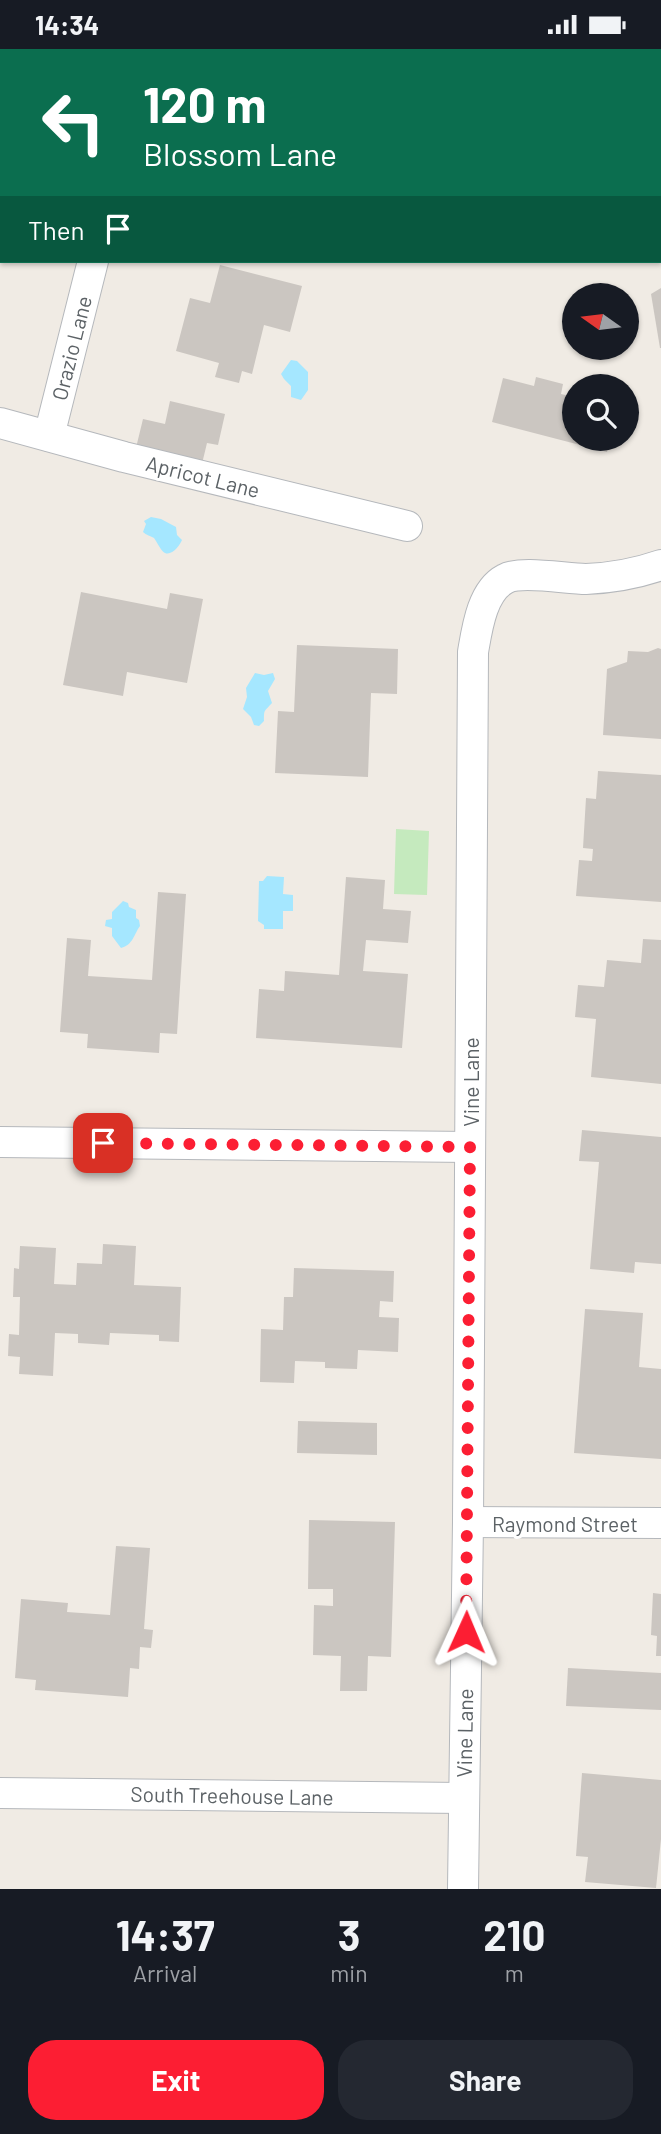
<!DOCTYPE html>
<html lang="en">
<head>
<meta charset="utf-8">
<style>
  body { margin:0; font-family:Barlow,sans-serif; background:#242831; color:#f1f3f6; height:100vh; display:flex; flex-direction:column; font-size:26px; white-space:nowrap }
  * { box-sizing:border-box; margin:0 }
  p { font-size:23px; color:#9ea1a6 }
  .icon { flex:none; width:38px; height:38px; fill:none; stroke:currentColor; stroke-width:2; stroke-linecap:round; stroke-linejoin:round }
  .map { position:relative; height:1840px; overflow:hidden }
  .side { display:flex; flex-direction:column; background:#171b24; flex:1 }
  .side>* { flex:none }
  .banner { position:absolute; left:0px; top:0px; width:662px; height:214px; box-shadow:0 2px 5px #0004; background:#0b6e4f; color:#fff; overflow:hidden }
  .needle { width:46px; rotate:284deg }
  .fabs { position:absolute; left:562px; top:234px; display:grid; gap:14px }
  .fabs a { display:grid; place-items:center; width:77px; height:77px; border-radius:50%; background:#171b24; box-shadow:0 2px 5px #0004; font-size:35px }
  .pin { position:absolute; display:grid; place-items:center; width:60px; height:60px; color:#fff; margin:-30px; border-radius:14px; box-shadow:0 4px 10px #0006 }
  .me { position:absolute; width:77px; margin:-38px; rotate:1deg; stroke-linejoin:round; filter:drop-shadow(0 0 5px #0008) }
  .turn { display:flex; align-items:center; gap:24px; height:147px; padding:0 28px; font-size:32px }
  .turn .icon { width:91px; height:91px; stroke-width:2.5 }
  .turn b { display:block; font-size:49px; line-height:60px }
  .then { display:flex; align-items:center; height:66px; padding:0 28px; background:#0003; gap:14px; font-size:26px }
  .eta { display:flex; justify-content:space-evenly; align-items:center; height:119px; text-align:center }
  .eta b { font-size:42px; font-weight:700; line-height:49px }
  .action { display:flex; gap:14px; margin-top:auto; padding:14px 28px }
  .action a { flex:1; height:80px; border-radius:28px; background:#fc1e33; color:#fff; font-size:28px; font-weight:700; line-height:80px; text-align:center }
  .action a+a { background:#242831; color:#f1f3f6 }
  .status { display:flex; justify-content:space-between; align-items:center; height:49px; padding:0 35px; background:#171b24; direction:ltr }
  .status svg { height:19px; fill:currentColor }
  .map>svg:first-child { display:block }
  .green { fill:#c5eabe }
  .water { fill:#a5e7ff }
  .building { fill:#cbc6c1 }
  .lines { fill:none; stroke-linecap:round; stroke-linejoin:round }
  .street-casing { stroke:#b5b8bc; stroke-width:32 }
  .street { stroke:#fff; stroke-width:30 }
  .route { stroke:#fc1e33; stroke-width:12; stroke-dasharray:0 21.6 }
  .labels { text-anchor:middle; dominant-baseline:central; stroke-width:6; stroke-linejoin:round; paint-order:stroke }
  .street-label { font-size:21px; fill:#5c6266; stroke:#fff }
</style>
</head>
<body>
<div class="status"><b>14:34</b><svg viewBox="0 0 49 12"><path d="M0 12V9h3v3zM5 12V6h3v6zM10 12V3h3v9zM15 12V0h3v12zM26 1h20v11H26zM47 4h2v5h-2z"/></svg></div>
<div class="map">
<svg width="661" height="1840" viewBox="0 0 661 1840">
  <rect width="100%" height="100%" fill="#f0ebe4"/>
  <!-- green -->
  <polygon class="green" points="396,780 429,782 427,846 394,845"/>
  <!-- water -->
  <g class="water">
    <polygon points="291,311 297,312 308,323 308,341 301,351 291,348 291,337 284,330 281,325"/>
    <path d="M151,468L161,470L176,478L177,486L182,491C180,496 172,507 165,504C161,502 157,493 154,489C151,487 146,486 143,483L146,475L144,472Z"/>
    <path d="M255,624L264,626L273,624L275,630L268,642L272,654C264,663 264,660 264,672L259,677L254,676L251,668L243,660L247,648L246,639Z"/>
    <polygon points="267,827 284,828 283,845 293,846 293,862 283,862 283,880 264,880 264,876 258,872 259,832 263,832"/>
    <path d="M123,852L128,854L129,858L136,861V869L139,871L140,877C134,885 133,896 121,899L112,887V879L105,877L106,871L112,870V863Z"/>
  </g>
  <!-- building -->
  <g class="building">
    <polygon points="220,216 302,237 290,283 264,276 252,325 242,322 239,334 215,328 219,314 176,302 190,249 210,254"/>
    <polygon points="661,239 661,299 660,299 651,245"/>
    <polygon points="536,328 563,335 561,345 574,348 574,390 610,390 607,403 492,373 503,329 534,337"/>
    <polygon points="170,352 225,365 218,396 207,394 200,423 134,407 143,370 165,375"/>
    <polygon points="81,543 167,560 170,544 203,550 187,634 127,623 123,647 63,636"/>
    <polygon points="297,596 398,600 397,645 371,644 368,728 275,724 278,662 294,663"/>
    <polygon points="658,599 661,600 661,690 603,686 607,620 627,613 628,602 648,603"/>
    <polygon points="598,722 661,726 661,853 576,847 579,811 592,812 593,800 583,799 586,749 596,750"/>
    <polygon points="346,828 385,831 383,860 411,862 408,894 366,891 363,922 408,925 402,999 256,989 259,940 284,942 285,922 339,926"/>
    <polygon points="158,843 186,845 177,985 160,984 159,1004 87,999 88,985 60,983 67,889 91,891 88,927 152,931"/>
    <polygon points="643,890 661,891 661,1035 591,1028 596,970 575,968 578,936 604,938 607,911 641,914"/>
    <polygon points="582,1081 661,1088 661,1215 635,1213 634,1224 590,1220 599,1113 579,1112"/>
    <polygon points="103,1195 136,1197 134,1236 181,1238 179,1293 159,1292 159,1286 110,1284 109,1296 78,1294 78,1285 55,1284 53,1327 19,1325 20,1308 8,1307 9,1285 19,1286 20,1248 13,1248 14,1219 19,1220 20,1197 56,1199 54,1235 76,1236 77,1214 102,1215"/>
    <polygon points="294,1219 394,1222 393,1253 380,1252 379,1268 399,1269 398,1303 358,1301 357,1320 325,1319 325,1313 295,1312 294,1334 260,1333 261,1280 283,1281 284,1248 293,1248"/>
    <polygon points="585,1260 643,1264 639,1318 661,1320 661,1410 574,1404"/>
    <polygon points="298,1372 377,1374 377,1406 297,1404"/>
    <polygon points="309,1471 395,1473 391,1608 368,1607 367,1642 340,1642 341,1607 313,1606 314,1556 333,1557 333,1540 308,1540"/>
    <polygon points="116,1497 150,1499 144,1580 153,1581 151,1599 140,1598 139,1620 130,1619 128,1648 35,1641 36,1631 15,1629 21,1550 68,1554 67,1563 110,1566"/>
    <polygon points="653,1544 661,1545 661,1607 656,1607 657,1587 651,1586"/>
    <polygon points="568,1619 661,1624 661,1661 566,1657"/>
    <polygon points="582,1724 661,1731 661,1790 656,1839 585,1833 588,1808 576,1807"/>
  </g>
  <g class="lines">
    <defs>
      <g id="street">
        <polyline points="146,2 146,0"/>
        <polyline points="0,374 124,408 407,477"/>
        <polyline points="49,387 93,212"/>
        <polyline points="0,1093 470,1098"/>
        <polyline points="468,1473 661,1474"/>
        <polyline points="0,1744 463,1749"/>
        <path d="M463,1840L468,1473L473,603C477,580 482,542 505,530C521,521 566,530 586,530C610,529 638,524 661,516"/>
      </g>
    </defs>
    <!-- street casing -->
    <use href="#street" class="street-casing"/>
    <!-- street -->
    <use href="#street" class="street"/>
  </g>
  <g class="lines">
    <!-- route -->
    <polyline class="route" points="103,1094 470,1098 466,1583"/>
  </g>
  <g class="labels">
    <!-- street labels -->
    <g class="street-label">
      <text transform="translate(71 299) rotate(-76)">Orazio Lane</text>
      <text transform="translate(203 427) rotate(14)">Apricot Lane</text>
      <text transform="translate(470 1033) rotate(-90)">Vine Lane</text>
      <text x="565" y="1474">Raymond Street</text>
      <text transform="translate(464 1684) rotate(-89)">Vine Lane</text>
      <text transform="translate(232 1746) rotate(1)">South Treehouse Lane</text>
    </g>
  </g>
</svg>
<div class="fabs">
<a><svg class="needle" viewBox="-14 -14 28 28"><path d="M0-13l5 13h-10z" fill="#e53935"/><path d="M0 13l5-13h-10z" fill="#9ea1a6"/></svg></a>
<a><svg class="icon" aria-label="search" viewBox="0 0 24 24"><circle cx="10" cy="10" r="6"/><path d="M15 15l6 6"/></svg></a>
</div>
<div class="pin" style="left:103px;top:1094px;background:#d93025"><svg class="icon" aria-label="arrive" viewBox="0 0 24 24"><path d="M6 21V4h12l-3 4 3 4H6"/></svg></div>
<svg class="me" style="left:466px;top:1583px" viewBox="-20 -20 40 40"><path d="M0-17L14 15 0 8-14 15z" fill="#fc1e33" stroke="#fff" stroke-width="4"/></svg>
<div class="banner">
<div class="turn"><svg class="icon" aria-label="left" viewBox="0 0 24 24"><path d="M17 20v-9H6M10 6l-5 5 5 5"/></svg><div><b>120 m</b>Blossom Lane</div></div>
<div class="then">Then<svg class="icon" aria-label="arrive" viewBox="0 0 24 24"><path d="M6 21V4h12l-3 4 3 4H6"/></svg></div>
</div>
</div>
<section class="side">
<div class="eta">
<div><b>14:37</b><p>Arrival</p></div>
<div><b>3</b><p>min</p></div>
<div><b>210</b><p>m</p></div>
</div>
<div class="action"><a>Exit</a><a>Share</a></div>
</section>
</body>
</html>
